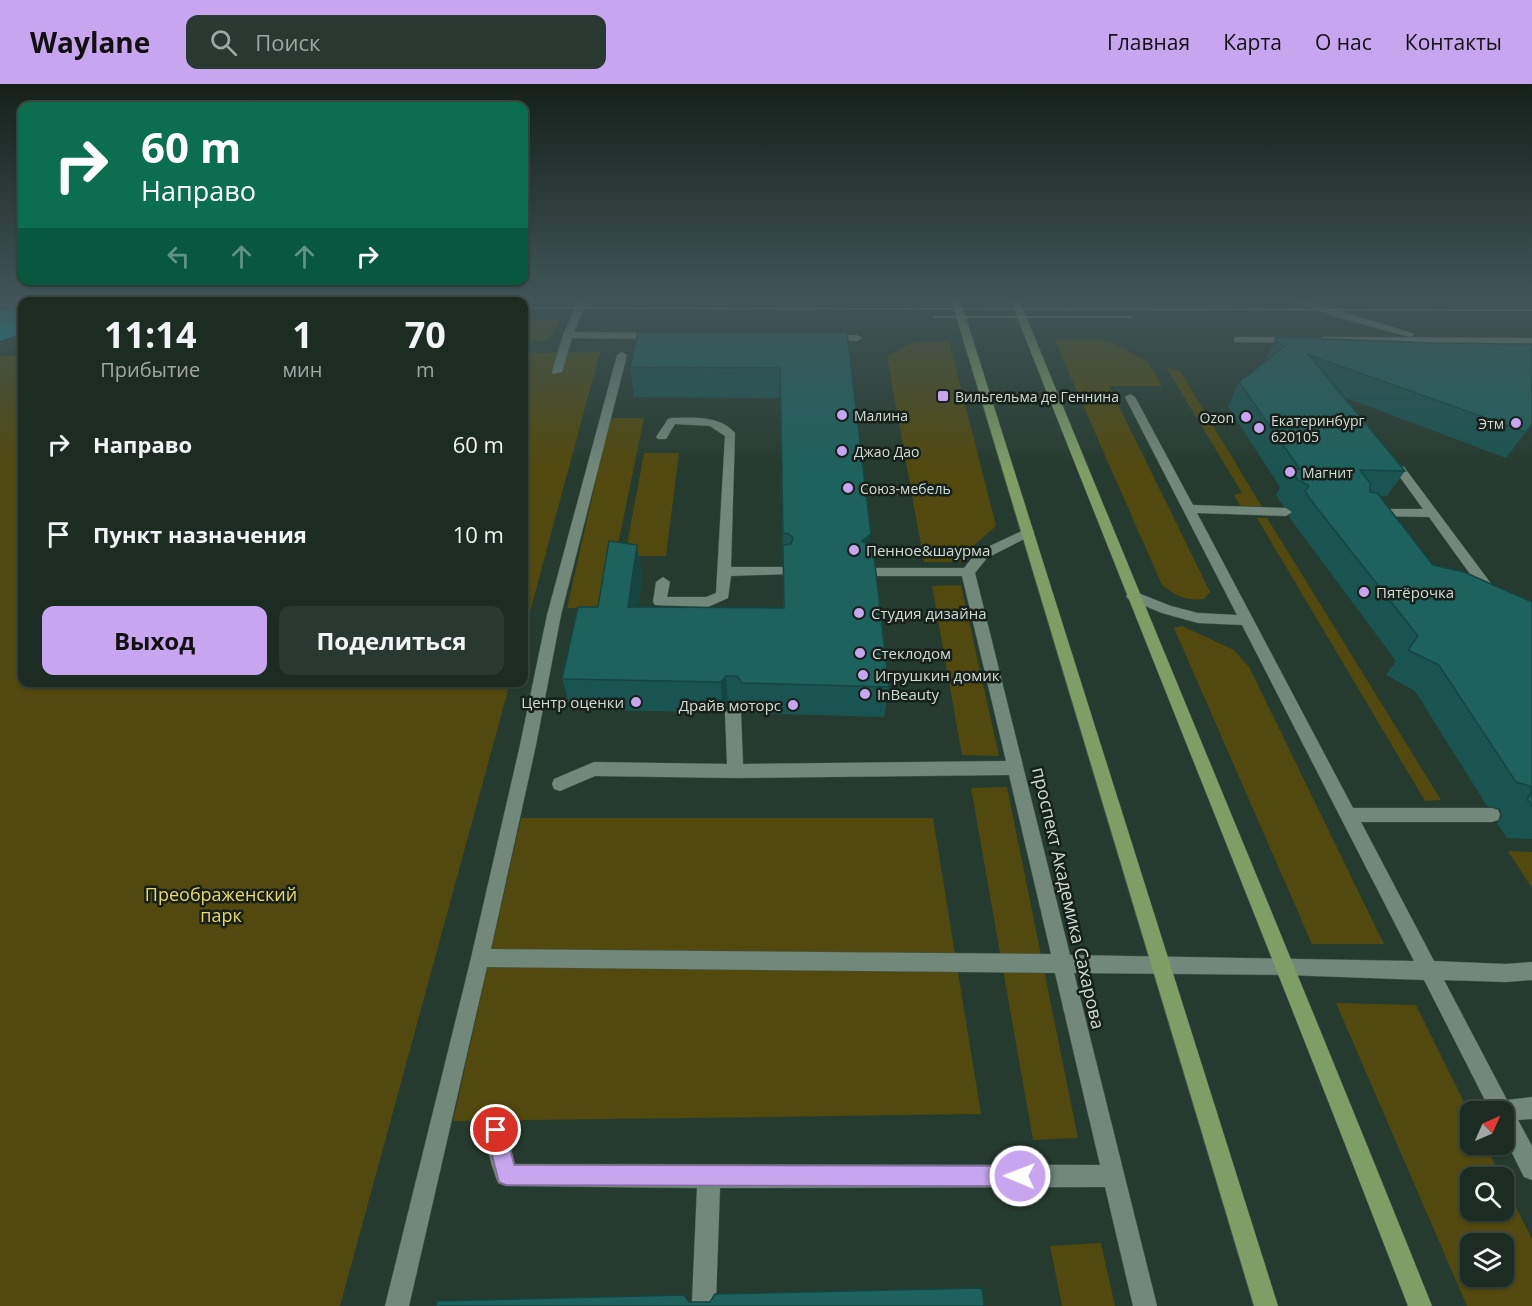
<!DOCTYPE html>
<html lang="ru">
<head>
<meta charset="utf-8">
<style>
  body { margin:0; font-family:"Open Sans",sans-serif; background:#293830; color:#f1f3f6; height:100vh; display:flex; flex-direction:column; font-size:22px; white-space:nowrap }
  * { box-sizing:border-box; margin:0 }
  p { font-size:20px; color:#a0a7a6 }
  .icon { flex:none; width:33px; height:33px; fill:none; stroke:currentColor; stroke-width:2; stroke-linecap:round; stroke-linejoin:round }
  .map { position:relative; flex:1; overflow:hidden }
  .sheet { position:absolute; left:18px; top:213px; width:510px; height:390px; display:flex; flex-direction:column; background:#1c2c23; border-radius:12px; box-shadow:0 2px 4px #0004,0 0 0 2px #3a4841 }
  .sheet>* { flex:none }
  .top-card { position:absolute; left:18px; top:18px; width:510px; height:183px; border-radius:12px; box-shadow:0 2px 4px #0004,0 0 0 2px #3a4841; background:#0b6e4f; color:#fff; overflow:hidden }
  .needle { width:39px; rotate:45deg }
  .buttons { position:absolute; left:1460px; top:1017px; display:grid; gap:12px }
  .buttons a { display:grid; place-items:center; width:54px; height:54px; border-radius:12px; background:#1c2c23; box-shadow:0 2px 4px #0004,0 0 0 2px #3a4841; font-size:30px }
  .pin { position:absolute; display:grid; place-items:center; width:51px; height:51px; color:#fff; margin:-26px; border:3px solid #fff; border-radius:50%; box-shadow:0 2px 6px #0007 }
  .me { position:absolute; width:66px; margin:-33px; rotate:271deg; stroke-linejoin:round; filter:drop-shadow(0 0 4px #0008) }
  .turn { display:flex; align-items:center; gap:21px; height:126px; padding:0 24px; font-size:27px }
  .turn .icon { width:78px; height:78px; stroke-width:2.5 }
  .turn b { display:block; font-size:42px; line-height:51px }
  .lanes { display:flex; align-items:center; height:57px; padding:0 24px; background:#0003; justify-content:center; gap:30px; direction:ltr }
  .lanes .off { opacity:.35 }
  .eta { display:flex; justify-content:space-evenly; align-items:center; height:102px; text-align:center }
  .eta b { font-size:36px; font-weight:700; line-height:42px }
  .primary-button { display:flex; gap:12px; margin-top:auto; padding:12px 24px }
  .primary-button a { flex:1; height:69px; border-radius:12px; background:#c7a6ef; color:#111; font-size:24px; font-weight:700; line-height:69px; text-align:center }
  .primary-button a+a { background:#293830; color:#f1f3f6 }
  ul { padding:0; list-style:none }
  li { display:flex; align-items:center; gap:18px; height:90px; padding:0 24px }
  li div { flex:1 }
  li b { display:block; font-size:22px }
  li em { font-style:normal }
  header { display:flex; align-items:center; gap:36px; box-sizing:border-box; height:84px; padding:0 30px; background:#c7a6ef; color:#111 }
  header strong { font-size:28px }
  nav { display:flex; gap:33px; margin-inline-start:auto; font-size:21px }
  .search { width:420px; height:54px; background:#293830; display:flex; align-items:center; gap:15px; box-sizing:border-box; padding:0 21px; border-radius:12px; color:#a0a7a6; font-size:22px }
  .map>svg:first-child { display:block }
  .green { fill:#51490d; fill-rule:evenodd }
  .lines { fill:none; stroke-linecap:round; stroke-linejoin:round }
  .river { fill:#0299b6; fill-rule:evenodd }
  .minor-casing { stroke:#44564c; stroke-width:1 }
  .major-casing { stroke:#44564c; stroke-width:1 }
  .minor { fill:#71887a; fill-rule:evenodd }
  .major { fill:#7d9f66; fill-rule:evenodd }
  .tram { stroke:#abb9b0; stroke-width:1.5 }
  .wall { fill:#1a5450 }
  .shaded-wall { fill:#154541 }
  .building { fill:#1e625d; stroke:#154541; stroke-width:1.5 }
  .route { fill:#c7a6ef; stroke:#816c9b; stroke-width:1.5 }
  .poi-dot { fill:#c7a6ef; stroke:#17201a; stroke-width:2 }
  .labels { text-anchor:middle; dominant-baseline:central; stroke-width:5; stroke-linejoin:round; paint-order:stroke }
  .far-poi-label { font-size:14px; fill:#d0ddd5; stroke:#17201a; text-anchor:start }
  .poi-label { font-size:15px; fill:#d0ddd5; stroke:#17201a; text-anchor:start }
  .near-park-label { font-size:18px; fill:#ebd960; stroke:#17201a }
  .near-street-label { font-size:18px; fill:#d0ddd5; stroke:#17201a }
</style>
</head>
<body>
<header>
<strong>Waylane</strong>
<div class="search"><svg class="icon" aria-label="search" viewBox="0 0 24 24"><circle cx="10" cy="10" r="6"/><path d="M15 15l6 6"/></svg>Поиск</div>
<nav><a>Главная</a><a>Карта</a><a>О нас</a><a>Контакты</a></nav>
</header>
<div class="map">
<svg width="1532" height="1222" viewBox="0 0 1532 1222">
  <rect width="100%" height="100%" fill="#263b2f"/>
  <!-- green -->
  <g class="green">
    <path d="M524,235L560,236C550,258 548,259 524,259Z"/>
    <path d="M1054,255H1096L1113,259L1147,277L1162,302H1109L1210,508L1204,515C1185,517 1176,512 1162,501Z"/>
    <polygon points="949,257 996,442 971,464 963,478 924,478 887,272 911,259"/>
    <polygon points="600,268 524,550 524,269"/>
    <polygon points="0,272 22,272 22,598 510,599 340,1222 0,1222"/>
    <polygon points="1166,283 1180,287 1262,423 1240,422 1234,411 1242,409"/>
    <polygon points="610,334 644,334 605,524 567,524"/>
    <polygon points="644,369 679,369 666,472 625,472"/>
    <polygon points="1257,434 1267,434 1441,716 1425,717"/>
    <polygon points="961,501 999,672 962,671 932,502"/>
    <polygon points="1182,542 1234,566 1249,583 1384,860 1312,860 1174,544"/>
    <polygon points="1007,703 1078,1054 1033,1056 971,704"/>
    <polygon points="521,734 933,734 981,1030 453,1037"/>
    <polygon points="1508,767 1532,768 1532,804"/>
    <path d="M1336,919L1416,921L1470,1030V1060L1485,1061L1501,1093L1470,1094V1126H1503V1097L1532,1155V1222H1467ZM1470,1160H1503V1192H1470Z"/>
    <polygon points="1101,1159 1115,1222 1062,1222 1050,1162"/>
  </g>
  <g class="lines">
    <!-- river -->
    <polygon class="river" points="22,218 22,249 0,257 0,226"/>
    <defs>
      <g id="minor">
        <polygon points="579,215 588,215 574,248 658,249 663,252 658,255 572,254 562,288 553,290 552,288 563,251"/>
        <polygon points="1289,215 1302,215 1415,250 1410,253 1336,233"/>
        <polygon points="829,251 857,251 862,254 857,257 826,256 824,254"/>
        <polygon points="1237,253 1294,253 1299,256 1294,259 1234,258 1234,254"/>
        <polygon points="1324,253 1532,254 1532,260 1321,258 1321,254"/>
        <path d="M622,268L627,271L561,531L536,661L491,865L1051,870L1009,691L735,694L595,692L560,707L554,705L552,700L554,695L594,678L727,680L725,629L728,625H738L741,629L743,680L1006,677L962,492H868L861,488L868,484H964L977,468L1028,444L1032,445L1034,448L1032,451L987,474L975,489L1070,871L1414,877L1242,541L1198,539L1162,529L1128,515L1126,512L1133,507L1171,522L1198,529L1237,531L1125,313L1130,310L1135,313L1193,421L1286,424L1292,428L1286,432L1197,429L1353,724H1492L1498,726L1500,731L1498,736L1492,738H1361L1434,877L1506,880L1532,878V896L1506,898L1444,896L1507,1016L1532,1013V1035L1518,1036L1532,1062V1096L1524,1093L1503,1051V1028H1491L1424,896L1286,891L1074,889L1157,1222H1133L1105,1103L720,1104L716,1217L714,1222H694L692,1217L697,1104L506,1102L498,1099C492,1083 482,1054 488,1038L496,1035L504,1038L515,1080L1100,1081L1055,889L487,883L409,1222H385L471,874L520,661L547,531L617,271Z"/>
        <path d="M672,334C694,334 719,331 735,349L731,483H783L788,484L790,487L788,490L731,492L728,514L708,523L655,521L653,518L656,498L663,493L670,498L667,513H706L716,509L725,352L710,342L675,340L666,355H658L656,353L668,335Z"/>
        <polygon points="1400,382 1404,383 1498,509 1532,524 1532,535 1488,515 1429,433 1369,432 1369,426 1373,425 1423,425 1394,385"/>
      </g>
      <g id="major">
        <polygon points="951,215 960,215 1278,1222 1254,1222"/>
        <path d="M1010,215H1019C1156,551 1297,885 1432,1222H1408C1278,885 1142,551 1010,215Z"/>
      </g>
    </defs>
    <!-- minor casing -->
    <use href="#minor" class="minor-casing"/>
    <!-- major casing -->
    <use href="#major" class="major-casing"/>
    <!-- minor -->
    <use href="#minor" class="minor"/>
    <!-- major -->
    <use href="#major" class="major"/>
    <!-- tram -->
    <g class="tram">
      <polyline points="0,221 22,221"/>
      <polyline points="524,224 1532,226"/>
      <polyline points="934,233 1132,233"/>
    </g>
  </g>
  <!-- wall -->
  <g class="wall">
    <polygon points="847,248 870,461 889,603 884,633 743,629 738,623 728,623 723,628 571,626 562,595 598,523 637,461 642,492 638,523 783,524 783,481 780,314 634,313 630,283"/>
    <polygon points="1276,253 1532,340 1506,374 1344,313 1405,387 1387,412 1380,412 1433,481 1532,518 1532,755 1507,754 1497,739 1502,732 1500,725 1487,722 1415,607 1386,591 1396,577 1295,441 1289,432 1293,427 1283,422 1276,411 1280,403 1228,323 1239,298 1264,278"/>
  </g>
  <!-- shaded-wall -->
  <g class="shaded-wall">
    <polygon points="871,450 868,482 862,457"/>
    <polygon points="637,461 642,492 634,555 628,523"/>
    <polygon points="726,592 728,623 723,628 721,598"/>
  </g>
  <!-- building -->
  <g class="building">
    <polygon points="638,248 847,248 871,450 862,457 873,463 889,603 742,599 737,592 726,592 721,598 562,595 578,523 598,523 609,457 637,461 628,523 784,524 783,461 791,460 793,454 789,450 783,449 780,284 630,283"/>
    <polygon points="1276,253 1434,259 1532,260 1532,340 1526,348 1309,271 1405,387 1360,386 1370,399 1370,408 1377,409 1433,481 1464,488 1532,518 1532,723 1527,715 1532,708 1530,702 1516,698 1439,581 1408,566 1418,552 1310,415 1305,407 1309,402 1298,396 1290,385 1300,385 1239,298 1285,262 1275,258"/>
    <polygon points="982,1204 984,1222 436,1222 437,1217 684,1211 689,1218 710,1218 715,1210"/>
  </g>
  <!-- sky -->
  <linearGradient id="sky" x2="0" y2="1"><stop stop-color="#15201a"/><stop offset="0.56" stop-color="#415558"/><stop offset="1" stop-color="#415558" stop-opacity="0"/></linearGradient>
  <rect width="1532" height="386" fill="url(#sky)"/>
  <!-- route -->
  <polygon class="route" points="496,1036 503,1039 514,1081 1020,1082 1027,1085 1030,1092 1027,1099 1020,1102 506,1101 499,1098 486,1046 489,1039"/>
  <!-- markers -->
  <g class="poi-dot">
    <rect x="937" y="306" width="12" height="12" rx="3"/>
    <circle cx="842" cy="331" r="6"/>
    <circle cx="1246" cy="333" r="6"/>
    <circle cx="1516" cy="339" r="6"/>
    <circle cx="1259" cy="344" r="6"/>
    <circle cx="842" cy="367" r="6"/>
    <circle cx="1290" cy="388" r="6"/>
    <circle cx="848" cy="404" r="6"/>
    <circle cx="854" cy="466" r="6"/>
    <circle cx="1364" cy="508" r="6"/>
    <circle cx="859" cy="529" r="6"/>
    <circle cx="860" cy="569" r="6"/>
    <circle cx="863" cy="591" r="6"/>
    <circle cx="865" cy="610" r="6"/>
    <circle cx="636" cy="618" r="6"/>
    <circle cx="793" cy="621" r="6"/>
  </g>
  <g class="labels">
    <!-- far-poi labels -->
    <g class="far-poi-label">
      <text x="955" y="312">Вильгельма де Геннина</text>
      <text x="854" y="331">Малина</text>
      <text x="1234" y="333" text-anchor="end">Ozon</text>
      <text x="1271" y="336">Екатеринбург<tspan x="1271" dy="16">620105</tspan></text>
      <text x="1504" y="339" text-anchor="end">Этм</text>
      <text x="854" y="367">Джао Дао</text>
      <text x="1302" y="388">Магнит</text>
      <text x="860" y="404">Союз-мебель</text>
    </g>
    <!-- poi labels -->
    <g class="poi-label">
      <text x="866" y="466">Пенное&amp;шаурма</text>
      <text x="1376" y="508">Пятёрочка</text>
      <text x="871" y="529">Студия дизайна</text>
      <text x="872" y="569">Стеклодом</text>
      <text x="875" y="591">Игрушкин домик</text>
      <text x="877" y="610">InBeauty</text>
      <text x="624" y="618" text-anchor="end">Центр оценки</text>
      <text x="781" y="621" text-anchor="end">Драйв моторс</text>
    </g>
    <!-- near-park labels -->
    <g class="near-park-label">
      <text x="221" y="810">Преображенский<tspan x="221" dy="21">парк</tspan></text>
    </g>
    <!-- near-street labels -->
    <g class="near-street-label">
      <text transform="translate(1069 814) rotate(77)">проспект Академика Сахарова</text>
    </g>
  </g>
</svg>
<div class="buttons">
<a><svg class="needle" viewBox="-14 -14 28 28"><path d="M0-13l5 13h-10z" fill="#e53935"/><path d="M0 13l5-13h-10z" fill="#a0a7a6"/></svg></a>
<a><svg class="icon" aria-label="search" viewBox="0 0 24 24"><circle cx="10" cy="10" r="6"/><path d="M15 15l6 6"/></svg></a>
<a><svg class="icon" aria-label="layers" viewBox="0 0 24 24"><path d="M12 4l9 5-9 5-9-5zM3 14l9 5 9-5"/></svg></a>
</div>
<div class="pin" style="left:496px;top:1046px;background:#d93025"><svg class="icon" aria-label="arrive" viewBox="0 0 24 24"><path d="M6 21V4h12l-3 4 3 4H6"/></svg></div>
<svg class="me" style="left:1020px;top:1092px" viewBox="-20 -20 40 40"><circle r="17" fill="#c7a6ef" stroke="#fff" stroke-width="3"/><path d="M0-11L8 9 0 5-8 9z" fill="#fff"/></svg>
<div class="top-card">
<div class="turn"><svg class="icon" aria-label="right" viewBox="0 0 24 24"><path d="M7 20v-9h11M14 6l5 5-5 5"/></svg><div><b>60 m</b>Направо</div></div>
<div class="lanes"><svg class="icon off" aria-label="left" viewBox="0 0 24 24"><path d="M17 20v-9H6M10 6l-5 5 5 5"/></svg><svg class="icon off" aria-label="ahead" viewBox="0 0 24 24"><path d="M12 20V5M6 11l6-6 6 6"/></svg><svg class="icon off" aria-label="ahead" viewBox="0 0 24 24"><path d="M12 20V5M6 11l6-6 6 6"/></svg><svg class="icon" aria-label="right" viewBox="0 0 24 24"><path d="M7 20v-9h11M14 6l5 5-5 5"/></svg></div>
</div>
<section class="sheet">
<div class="eta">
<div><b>11:14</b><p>Прибытие</p></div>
<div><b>1</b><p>мин</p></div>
<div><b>70</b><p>m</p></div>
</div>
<ul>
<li><svg class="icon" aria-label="right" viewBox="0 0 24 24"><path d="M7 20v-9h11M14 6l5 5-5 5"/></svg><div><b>Направо</b></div><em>60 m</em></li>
<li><svg class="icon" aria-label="arrive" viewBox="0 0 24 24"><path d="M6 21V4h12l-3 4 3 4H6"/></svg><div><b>Пункт назначения</b></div><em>10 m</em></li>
</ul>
<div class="primary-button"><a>Выход</a><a>Поделиться</a></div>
</section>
</div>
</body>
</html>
